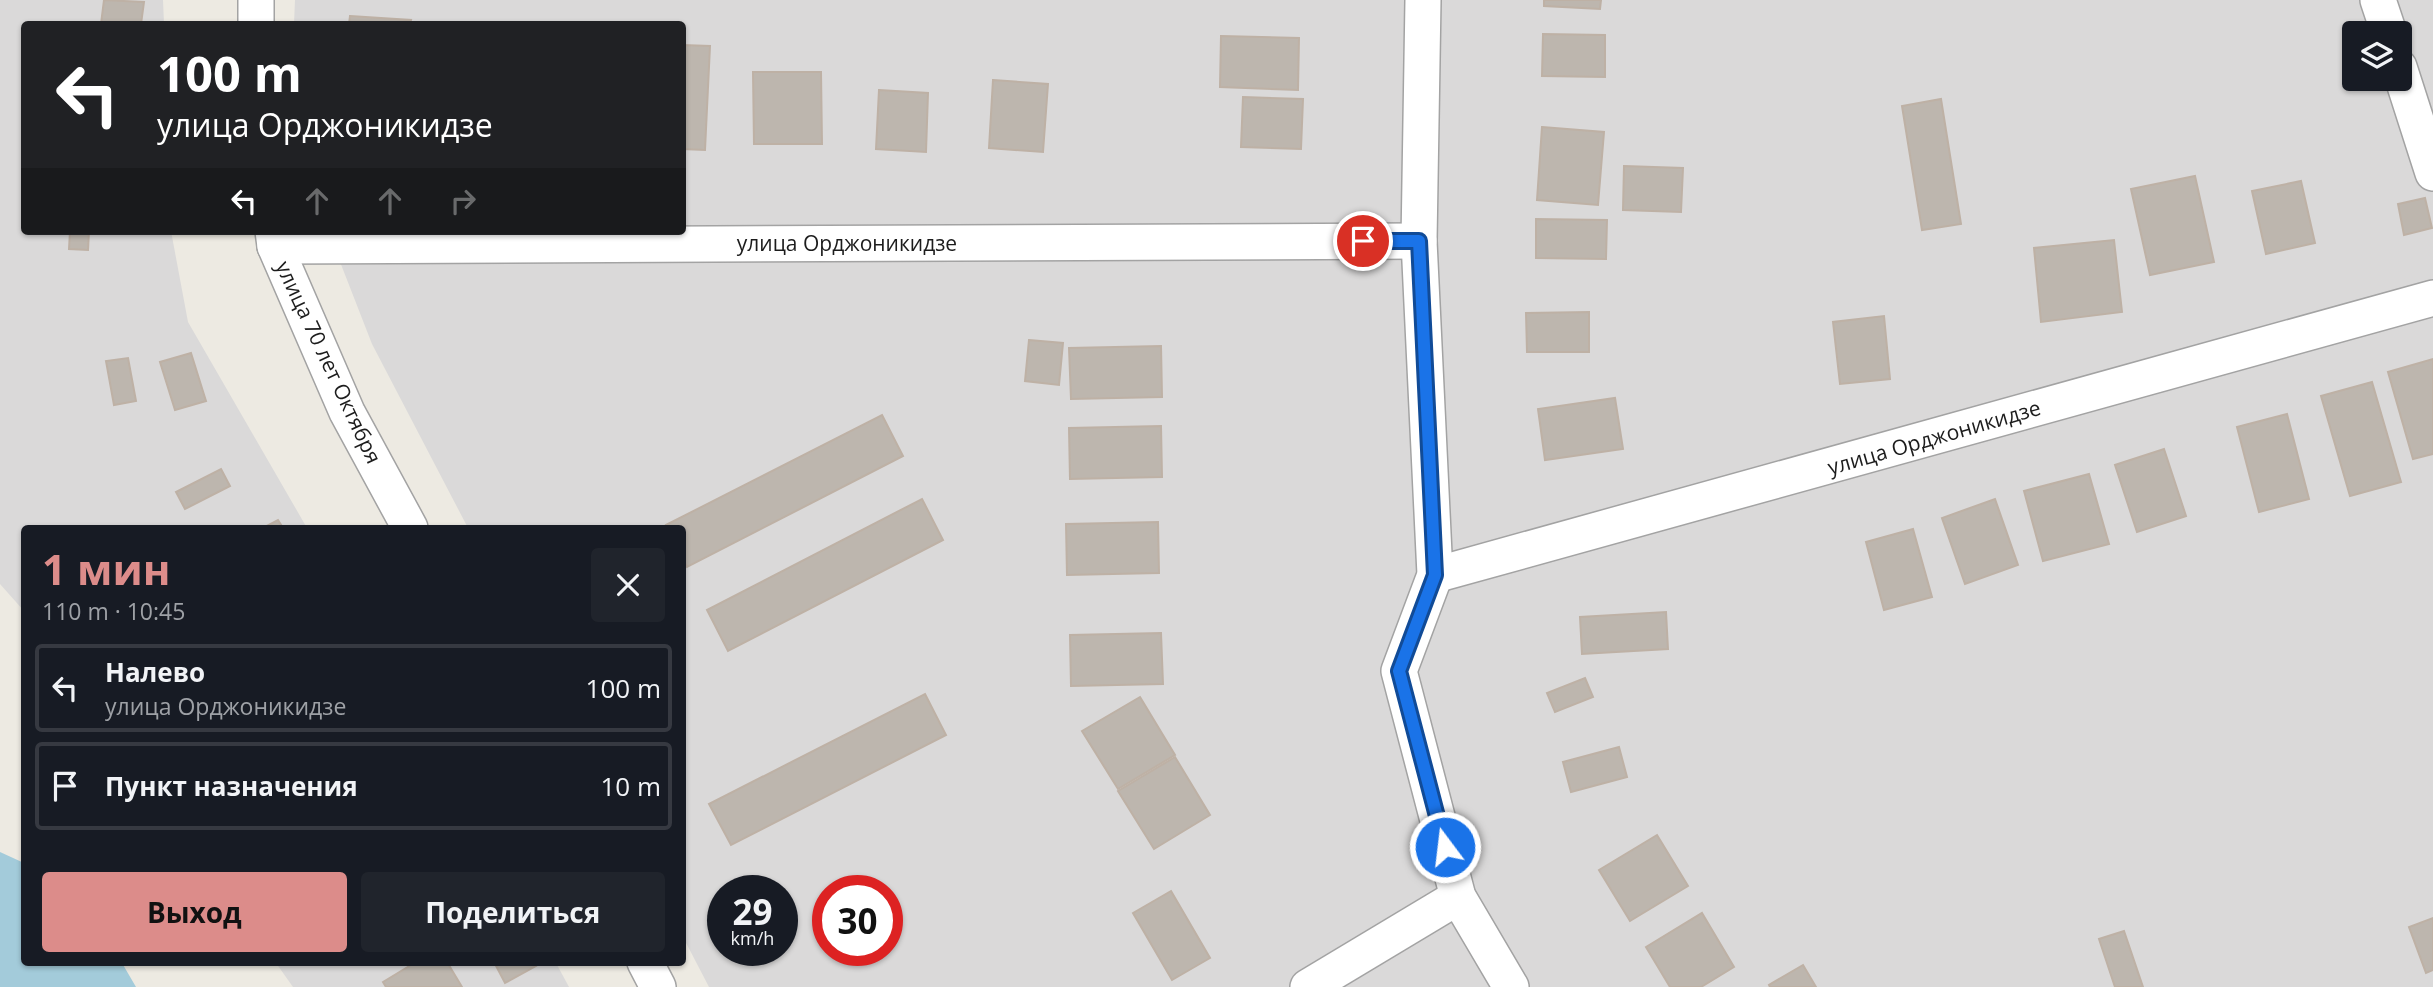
<!DOCTYPE html>
<html lang="ru">
<head>
<meta charset="utf-8">
<style>
  body { margin:0; font-family:"Open Sans",sans-serif; background:#20242c; color:#f1f3f6; height:100vh; display:flex; flex-direction:column; font-size:26px; white-space:nowrap }
  * { box-sizing:border-box; margin:0 }
  p { font-size:23px; color:#9ea1a6 }
  .icon { flex:none; width:38px; height:38px; fill:none; stroke:currentColor; stroke-width:2; stroke-linecap:round; stroke-linejoin:round }
  .map { position:relative; flex:1; overflow:hidden }
  .sheet { position:absolute; left:21px; top:525px; width:665px; height:441px; display:flex; flex-direction:column; background:#171b24; border-radius:7px; box-shadow:0 2px 5px #0004 }
  .sheet>* { flex:none }
  .guide { position:absolute; left:21px; top:21px; width:665px; height:214px; border-radius:7px; box-shadow:0 2px 5px #0004; background:#202124; color:#fff; overflow:hidden }
  .tools { position:absolute; left:2342px; top:21px; display:grid; gap:14px }
  .tools a { display:grid; place-items:center; width:70px; height:70px; border-radius:7px; background:#171b24; box-shadow:0 2px 5px #0004; font-size:35px }
  .speed { position:absolute; left:707px; top:875px; display:flex; gap:14px; font-size:35px; font-weight:700; text-align:center }
  .speed>* { display:grid; place-content:center; width:91px; height:91px; border-radius:50%; background:#171b24; box-shadow:0 2px 5px #0004; line-height:1 }
  .speed small { font-size:18px; font-weight:400 }
  .speed .limit { border:10px solid #d22; background:#fff; color:#111 }
  .pin { position:absolute; display:grid; place-items:center; width:60px; height:60px; color:#fff; margin:-30px; border:4px solid #fff; border-radius:50%; box-shadow:0 2px 7px #0007 }
  .me { position:absolute; width:77px; margin:-38px; rotate:345deg; stroke-linejoin:round; filter:drop-shadow(0 0 5px #0008) }
  .turn { display:flex; align-items:center; gap:24px; height:147px; padding:0 21px; font-size:32px }
  .turn .icon { width:91px; height:91px; stroke-width:2.5 }
  .turn b { display:block; font-size:49px; line-height:60px }
  .lanes { display:flex; align-items:center; height:66px; padding:0 21px; background:#0003; justify-content:center; gap:35px; direction:ltr }
  .lanes .off { opacity:.35 }
  .round { display:grid; place-items:center; flex:none; width:74px; height:74px; border-radius:7px; background:#20242c }
  .overview { display:flex; align-items:center; justify-content:space-between; height:119px; padding:0 21px }
  h1 { font-size:42px; font-weight:700; line-height:52px; color:#dc8c8a }
  .cta { display:flex; gap:14px; margin-top:auto; padding:14px 21px }
  .cta a { flex:1; height:80px; border-radius:7px; background:#dc8c8a; color:#111; font-size:28px; font-weight:700; line-height:80px; text-align:center }
  .cta a+a { background:#20242c; color:#f1f3f6 }
  ul { padding:0; list-style:none }
  li { display:flex; align-items:center; gap:21px; height:88px; margin:0 14px 10px; padding:0 7px; border:4px solid #363941; border-radius:7px }
  li div { flex:1 }
  li b { display:block; font-size:26px }
  li em { font-style:normal }
  .map>svg:first-child { display:block }
  .residential { fill:#dad9d9; fill-rule:evenodd }
  .water { fill:#a3cbda }
  .building { fill:#bdb6ae; stroke:#beb1a5; stroke-width:2 }
  .lines { fill:none; stroke-linecap:round; stroke-linejoin:round }
  .minor-casing { stroke:#a3a3a3; stroke-width:38 }
  .minor { stroke:#fff; stroke-width:35 }
  .route-casing { stroke:#114b97; stroke-width:18 }
  .route { stroke:#1a73e8; stroke-width:12 }
  .labels { text-anchor:middle; dominant-baseline:central; stroke-width:5; stroke-linejoin:round; paint-order:stroke }
  .street-label { font-size:21px; fill:#1c1c1c; stroke:#fff }
</style>
</head>
<body>
<div class="map">
<svg width="2433" height="987" viewBox="0 0 2433 987">
  <rect width="100%" height="100%" fill="#edeae2"/>
  <!-- residential -->
  <g class="residential">
    <polygon points="0,0 163,0 164,24 24,24 24,231 171,231 188,322 307,528 24,528 24,611 0,584"/>
    <path d="M295,0H2433V987H709L683,937L682,528H468L372,344L328,231H682V24H294ZM2354,33H2399V79H2354ZM723,891H782V950H723ZM828,891H887V950H828Z"/>
    <polygon points="276,963 556,963 569,987 293,987"/>
  </g>
  <!-- water -->
  <polygon class="water" points="0,852 24,863 24,962 122,963 136,987 0,987"/>
  <!-- building -->
  <g class="building">
    <polygon points="104,0 144,2 141,24 101,24"/>
    <polygon points="1544,0 1601,0 1600,9 1544,6"/>
    <polygon points="350,16 411,20 410,24 349,24"/>
    <polygon points="1543,34 1605,35 1605,77 1542,76"/>
    <polygon points="1221,36 1299,38 1298,90 1220,87"/>
    <polygon points="682,45 710,46 705,150 682,149"/>
    <polygon points="753,72 821,72 822,144 754,144"/>
    <polygon points="993,80 1048,84 1043,152 989,148"/>
    <polygon points="879,90 928,93 926,152 876,149"/>
    <polygon points="1243,97 1303,99 1301,149 1241,147"/>
    <polygon points="1941,99 1961,224 1922,230 1902,106"/>
    <polygon points="1542,127 1604,132 1598,205 1537,200"/>
    <polygon points="1624,166 1683,168 1681,212 1623,210"/>
    <polygon points="2195,176 2214,262 2150,275 2131,189"/>
    <polygon points="2301,181 2315,243 2266,254 2252,191"/>
    <polygon points="2425,198 2432,228 2404,235 2398,204"/>
    <polygon points="1536,219 1607,220 1606,259 1536,258"/>
    <polygon points="70,231 89,231 88,250 69,249"/>
    <polygon points="2114,240 2122,312 2041,322 2034,248"/>
    <polygon points="1589,312 1589,352 1527,352 1526,313"/>
    <polygon points="1884,316 1890,379 1840,384 1833,322"/>
    <polygon points="1029,340 1063,343 1059,385 1025,381"/>
    <polygon points="1161,346 1162,397 1071,399 1069,348"/>
    <polygon points="191,353 206,401 175,410 160,362"/>
    <polygon points="128,358 136,401 114,405 106,361"/>
    <polygon points="2433,359 2433,454 2413,459 2388,372"/>
    <polygon points="2372,382 2401,482 2350,496 2321,396"/>
    <polygon points="1615,398 1623,449 1545,460 1538,409"/>
    <polygon points="2287,414 2309,499 2259,512 2237,427"/>
    <polygon points="882,415 903,456 687,567 682,557 682,528 668,528 666,525"/>
    <polygon points="1161,426 1162,477 1070,479 1069,428"/>
    <polygon points="2164,449 2186,516 2137,532 2115,465"/>
    <polygon points="221,469 230,486 185,509 176,492"/>
    <polygon points="2089,474 2109,544 2043,561 2024,491"/>
    <polygon points="922,499 943,540 728,651 707,610"/>
    <polygon points="1995,499 2018,565 1965,584 1942,518"/>
    <polygon points="278,520 283,528 263,528"/>
    <polygon points="1158,522 1159,573 1067,575 1066,524"/>
    <polygon points="1913,529 1932,597 1884,610 1866,542"/>
    <polygon points="1666,612 1668,649 1582,654 1580,617"/>
    <polygon points="1161,633 1163,684 1071,686 1070,635"/>
    <polygon points="1585,678 1593,697 1555,712 1547,693"/>
    <polygon points="925,694 946,735 731,845 709,804"/>
    <polygon points="1140,697 1175,755 1118,789 1082,731"/>
    <polygon points="1619,747 1627,777 1571,792 1563,762"/>
    <polygon points="1175,757 1210,815 1154,849 1118,791"/>
    <polygon points="1657,835 1688,886 1630,921 1599,870"/>
    <polygon points="1171,891 1210,958 1172,980 1133,913"/>
    <polygon points="1702,913 1734,967 1701,987 1670,987 1646,947"/>
    <polygon points="2433,918 2433,970 2426,973 2409,927"/>
    <polygon points="2124,931 2143,987 2115,987 2099,939"/>
    <polygon points="416,962 447,962 462,987 386,987 383,982"/>
    <polygon points="494,962 533,962 536,966 505,983"/>
    <polygon points="1803,965 1816,987 1770,987 1769,985"/>
  </g>
  <g class="lines">
    <defs>
      <g id="minor">
        <polyline points="256,0 256,24"/>
        <polyline points="1423,0 1419,241 1435,575 1399,671 1458,897 1511,987"/>
        <polyline points="2378,0 2389,33"/>
        <polyline points="2399,67 2433,173"/>
        <polyline points="273,231 275,246 347,412 410,528"/>
        <polyline points="275,246 1419,241"/>
        <polyline points="1435,575 2433,298"/>
        <polyline points="645,962 658,987"/>
        <polyline points="1308,987 1458,897"/>
      </g>
    </defs>
    <!-- minor casing -->
    <use href="#minor" class="minor-casing"/>
    <!-- minor -->
    <use href="#minor" class="minor"/>
  </g>
  <g class="lines">
    <defs>
      <polyline id="route" points="1363,241 1419,241 1435,575 1399,671 1445,847"/>
    </defs>
    <!-- route casing -->
    <use href="#route" class="route-casing"/>
    <!-- route -->
    <use href="#route" class="route"/>
  </g>
  <g class="labels">
    <!-- street labels -->
    <g class="street-label">
      <text x="847" y="243">улица Орджоникидзе</text>
      <text transform="translate(329 362) rotate(65)">улица 70 лет Октября</text>
      <text transform="translate(1934 437) rotate(-16)">улица Орджоникидзе</text>
    </g>
  </g>
</svg>
<div class="tools">
<a><svg class="icon" aria-label="layers" viewBox="0 0 24 24"><path d="M12 4l9 5-9 5-9-5zM3 14l9 5 9-5"/></svg></a>
</div>
<div class="speed"><div>29<small>km/h</small></div><div class="limit">30</div></div>
<div class="pin" style="left:1363px;top:241px;background:#d93025"><svg class="icon" aria-label="arrive" viewBox="0 0 24 24"><path d="M6 21V4h12l-3 4 3 4H6"/></svg></div>
<svg class="me" style="left:1445px;top:847px" viewBox="-20 -20 40 40"><circle r="17" fill="#1a73e8" stroke="#fff" stroke-width="3"/><path d="M0-11L8 9 0 5-8 9z" fill="#fff"/></svg>
<div class="guide">
<div class="turn"><svg class="icon" aria-label="left" viewBox="0 0 24 24"><path d="M17 20v-9H6M10 6l-5 5 5 5"/></svg><div><b>100 m</b>улица Орджоникидзе</div></div>
<div class="lanes"><svg class="icon" aria-label="left" viewBox="0 0 24 24"><path d="M17 20v-9H6M10 6l-5 5 5 5"/></svg><svg class="icon off" aria-label="ahead" viewBox="0 0 24 24"><path d="M12 20V5M6 11l6-6 6 6"/></svg><svg class="icon off" aria-label="ahead" viewBox="0 0 24 24"><path d="M12 20V5M6 11l6-6 6 6"/></svg><svg class="icon off" aria-label="right" viewBox="0 0 24 24"><path d="M7 20v-9h11M14 6l5 5-5 5"/></svg></div>
</div>
<section class="sheet">
<div class="overview"><div><h1>1 мин</h1><p>110 m · 10:45</p></div><a class="round"><svg class="icon" aria-label="close" viewBox="0 0 24 24"><path d="M6 6l12 12M18 6L6 18"/></svg></a></div>
<ul>
<li><svg class="icon" aria-label="left" viewBox="0 0 24 24"><path d="M17 20v-9H6M10 6l-5 5 5 5"/></svg><div><b>Налево</b><p>улица Орджоникидзе</p></div><em>100 m</em></li>
<li><svg class="icon" aria-label="arrive" viewBox="0 0 24 24"><path d="M6 21V4h12l-3 4 3 4H6"/></svg><div><b>Пункт назначения</b></div><em>10 m</em></li>
</ul>
<div class="cta"><a>Выход</a><a>Поделиться</a></div>
</section>
</div>
</body>
</html>
